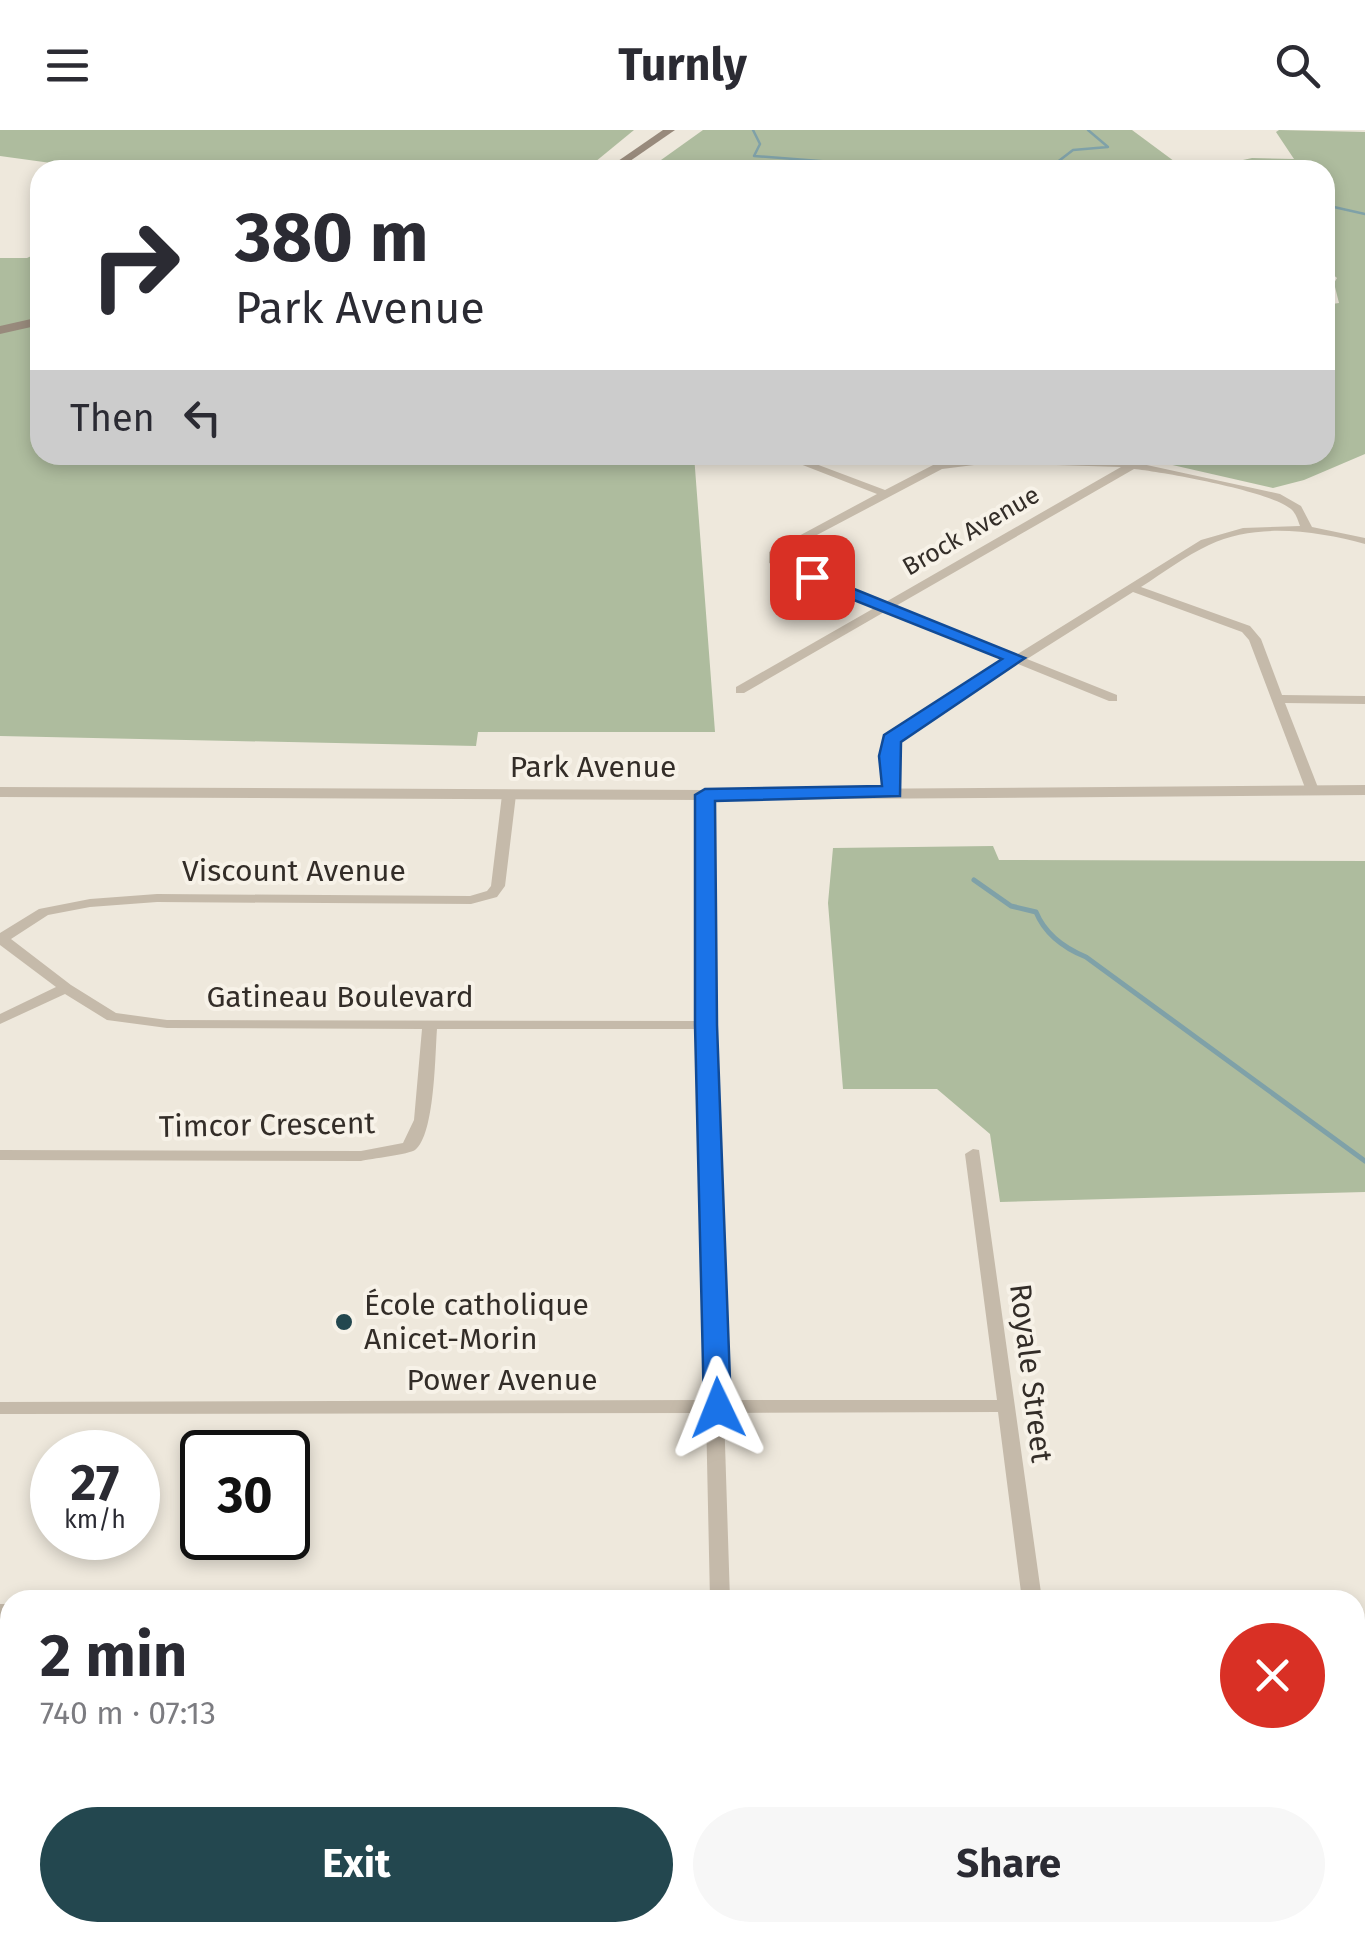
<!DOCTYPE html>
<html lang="en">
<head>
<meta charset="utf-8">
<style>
  body { margin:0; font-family:"Fira Sans",sans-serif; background:#f7f7f7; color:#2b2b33; height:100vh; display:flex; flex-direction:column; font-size:38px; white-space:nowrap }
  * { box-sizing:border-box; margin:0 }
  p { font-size:32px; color:#7c7c81 }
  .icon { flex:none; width:55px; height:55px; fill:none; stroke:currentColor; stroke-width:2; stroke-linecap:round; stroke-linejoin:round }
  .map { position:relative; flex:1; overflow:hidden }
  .details { position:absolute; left:0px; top:1460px; width:1365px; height:352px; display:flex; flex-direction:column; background:#fff; border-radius:30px 30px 0 0; box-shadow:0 5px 15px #0003 }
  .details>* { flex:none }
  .banner { position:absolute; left:30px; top:30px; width:1305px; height:305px; border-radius:30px; box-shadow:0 5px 15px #0003; background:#fff; color:#2b2b33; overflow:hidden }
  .speed { position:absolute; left:30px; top:1300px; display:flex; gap:20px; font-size:50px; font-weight:700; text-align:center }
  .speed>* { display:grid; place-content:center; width:130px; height:130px; border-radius:50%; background:#fff; box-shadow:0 5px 15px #0003; line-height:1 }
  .speed small { font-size:25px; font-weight:400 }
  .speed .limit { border:5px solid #111; border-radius:15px; background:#fff; color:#111 }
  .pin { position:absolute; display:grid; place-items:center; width:85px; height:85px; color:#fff; margin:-42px; border-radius:20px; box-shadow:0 5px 15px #0006 }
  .me { position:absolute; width:110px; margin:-55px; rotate:358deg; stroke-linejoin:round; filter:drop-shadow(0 0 8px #0008) }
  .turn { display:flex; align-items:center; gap:35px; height:210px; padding:0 40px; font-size:45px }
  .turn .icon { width:130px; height:130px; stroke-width:2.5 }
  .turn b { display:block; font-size:70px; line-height:85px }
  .then { display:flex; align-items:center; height:95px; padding:0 40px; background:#0003; gap:20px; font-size:38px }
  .round { display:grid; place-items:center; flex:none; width:105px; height:105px; border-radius:52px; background:#f7f7f7 }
  .headline { display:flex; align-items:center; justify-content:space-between; height:170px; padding:0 40px }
  h1 { font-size:60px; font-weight:700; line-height:75px }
  .action { display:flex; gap:20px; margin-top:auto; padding:20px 40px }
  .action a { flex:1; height:115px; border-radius:60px; background:#23474f; color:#fff; font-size:40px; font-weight:700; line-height:115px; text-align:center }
  .action a+a { background:#f7f7f7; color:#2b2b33 }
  header { display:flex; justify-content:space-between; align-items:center; height:130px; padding:0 40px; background:#fff; font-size:45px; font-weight:700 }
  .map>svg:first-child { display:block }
  .green { fill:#aebc9e }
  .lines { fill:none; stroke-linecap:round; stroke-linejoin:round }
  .stream-far1 { stroke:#7fa1a8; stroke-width:2.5 }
  .stream { stroke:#7fa1a8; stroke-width:5 }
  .minor { fill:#c5baaa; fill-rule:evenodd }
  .tertiary { fill:#c5baaa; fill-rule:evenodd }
  .secondary { fill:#988a7c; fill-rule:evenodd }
  .primary { fill:#73675c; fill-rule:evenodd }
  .wall { fill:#9d6747 }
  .shaded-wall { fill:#7f543a }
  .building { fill:#b67853; stroke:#7f543a; stroke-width:2.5 }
  .route { fill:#1a73e8; stroke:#114b97; stroke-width:2.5 }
  .poi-dot { fill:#23474f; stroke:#f7f2e8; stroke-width:4 }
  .labels { text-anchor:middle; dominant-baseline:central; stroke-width:8; stroke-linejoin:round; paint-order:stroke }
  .far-street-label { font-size:25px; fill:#332d28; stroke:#f7f2e8 }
  .street-label { font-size:30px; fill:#332d28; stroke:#f7f2e8 }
  .poi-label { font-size:30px; fill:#332d28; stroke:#f7f2e8; text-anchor:start }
</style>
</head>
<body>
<header><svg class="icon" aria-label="menu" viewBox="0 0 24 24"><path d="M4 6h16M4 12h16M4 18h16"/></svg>Turnly<svg class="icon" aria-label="search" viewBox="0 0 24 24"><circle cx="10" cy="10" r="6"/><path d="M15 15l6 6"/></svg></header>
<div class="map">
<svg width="1365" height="1812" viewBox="0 0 1365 1812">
  <rect width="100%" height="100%" fill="#eee8dc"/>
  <!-- green -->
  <g class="green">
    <polygon points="0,0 634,0 595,32 573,40 102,40 0,26"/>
    <polygon points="703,0 1132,0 1186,40 647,40"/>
    <polygon points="1279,0 1365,2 1365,324 1304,350 1273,358 1168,334 1176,325 1325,325 1325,175 1339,173 1334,153 1337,148 1325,138 1329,127 1325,125 1325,40 1236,40 1234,32 1252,28 1294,29 1276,2"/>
    <polygon points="40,122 40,325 694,325 715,602 478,602 476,616 0,606 0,128 27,128"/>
    <polygon points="993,716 999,730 1365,731 1365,1062 1000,1072 990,1004 937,959 843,959 828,773 833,718"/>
  </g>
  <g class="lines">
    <!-- stream-far1 -->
    <g class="stream-far1">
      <polyline points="753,0 760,14 754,26 935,40"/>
      <polyline points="1047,40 1073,20 1108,17 1088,0"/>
      <polyline points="1325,75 1365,84"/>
    </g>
    <!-- stream -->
    <path class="stream" d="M974,750L1011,776L1036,782C1045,804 1064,818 1086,827L1365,1031"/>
    <!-- minor -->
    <g class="minor">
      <path d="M777,325H792L885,360L935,334L990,327L1102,329L1133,332L1280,364L1301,376L1312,397L1365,408V414C1317,401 1256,392 1209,415C1185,426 1163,443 1141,457L1250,496L1261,509L1282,565L1365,566V574L1285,573L1319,660L1317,663H1307L1249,510L1242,502L1133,462L1027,529L1117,565V571H1109L1018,534L897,611L895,626L900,662L898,665H888L883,626L887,606L1008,530L886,481L744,563H736V557L876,477L769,433V422L877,364ZM990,333L1121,337L884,473L780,431L779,425L942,339ZM1134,339C1163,342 1277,362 1293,381C1297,386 1298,391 1300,396L1243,398L1201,410L1016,525L894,477Z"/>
      <path d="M509,661L516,665L505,756L497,767L471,774L157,772L90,777L48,785L11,809L71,855L116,883L167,890L699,891L698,665L700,662H710L724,1270H997L965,1024L973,1019L979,1020L1042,1470H1022L998,1282L724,1283L730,1470H710L706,1283L0,1284V1272L706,1270L699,899H437C435,924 435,1005 415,1020C410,1024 370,1029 361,1031L0,1030V1020L361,1021L403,1013L414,990L422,899L167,898L107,890L65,864L0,894V884L56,857L0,815V803L39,779L90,769L157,764L470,766L487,761L491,756L502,665Z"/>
      <rect x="0" y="1474" width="10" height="16"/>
      <rect x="0" y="1782" width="10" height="20"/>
      <rect x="712" y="1802" width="22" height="10"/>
    </g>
    <!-- tertiary -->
    <polygon class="tertiary" points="1365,655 1365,665 705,670 0,667 0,657 705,660"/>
    <!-- secondary -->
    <g class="secondary">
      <polygon points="663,0 675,0 617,40 605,40"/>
      <polygon points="40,187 40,195 0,204 0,196"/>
    </g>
    <!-- primary -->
    <g class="primary">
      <polygon points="1365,1605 1365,1635 1355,1639 1355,1609"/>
      <polygon points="1119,1802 1159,1802 1155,1812 1114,1812"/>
    </g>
  </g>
  <!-- wall -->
  <polygon class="wall" points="1355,1726 1365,1735 1365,1812 1340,1812 1329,1802 1355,1802"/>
  <!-- shaded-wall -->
  <polygon class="shaded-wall" points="1362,1787 1355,1812 1351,1812 1354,1802 1355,1802 1357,1791"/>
  <!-- building -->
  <polygon class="building" points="1355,1726 1365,1735 1365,1790 1362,1787 1357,1791 1355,1790"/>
  <!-- route -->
  <polygon class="route" points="812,442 1025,528 901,612 900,666 715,671 717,895 731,1278 727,1284 708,1284 704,1278 695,895 695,665 705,659 882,656 879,626 884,605 1002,529 806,451 803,447"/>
  <!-- markers -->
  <circle class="poi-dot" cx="344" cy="1192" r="10"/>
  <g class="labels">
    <!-- far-street labels -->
    <g class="far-street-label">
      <text transform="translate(971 401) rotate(-30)">Brock Avenue</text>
    </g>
    <!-- street labels -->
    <g class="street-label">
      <text x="593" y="637">Park Avenue</text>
      <text x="294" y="741">Viscount Avenue</text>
      <text x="340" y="867">Gatineau Boulevard</text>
      <text transform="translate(267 995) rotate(-1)">Timcor Crescent</text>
      <text transform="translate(1031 1243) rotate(83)">Royale Street</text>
      <text x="502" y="1250">Power Avenue</text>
    </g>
    <!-- poi labels -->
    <g class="poi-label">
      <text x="364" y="1175">École catholique<tspan x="364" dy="34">Anicet-Morin</tspan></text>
    </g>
  </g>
</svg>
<div class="speed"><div>27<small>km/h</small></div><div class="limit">30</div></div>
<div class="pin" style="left:812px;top:447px;background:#d93025"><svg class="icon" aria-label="arrive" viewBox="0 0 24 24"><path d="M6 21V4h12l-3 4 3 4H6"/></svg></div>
<svg class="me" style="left:718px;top:1278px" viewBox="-20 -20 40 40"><path d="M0-17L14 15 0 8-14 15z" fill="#1a73e8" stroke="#fff" stroke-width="4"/></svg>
<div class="banner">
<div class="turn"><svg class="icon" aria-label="right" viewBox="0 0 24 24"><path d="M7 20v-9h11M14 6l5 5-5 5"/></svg><div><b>380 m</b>Park Avenue</div></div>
<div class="then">Then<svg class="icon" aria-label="left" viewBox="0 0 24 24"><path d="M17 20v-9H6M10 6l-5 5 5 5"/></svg></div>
</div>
<section class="details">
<div class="headline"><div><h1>2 min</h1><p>740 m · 07:13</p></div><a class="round" style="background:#d93025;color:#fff"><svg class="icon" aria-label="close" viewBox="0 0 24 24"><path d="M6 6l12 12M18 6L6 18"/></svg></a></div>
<div class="action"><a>Exit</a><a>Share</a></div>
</section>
</div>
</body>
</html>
